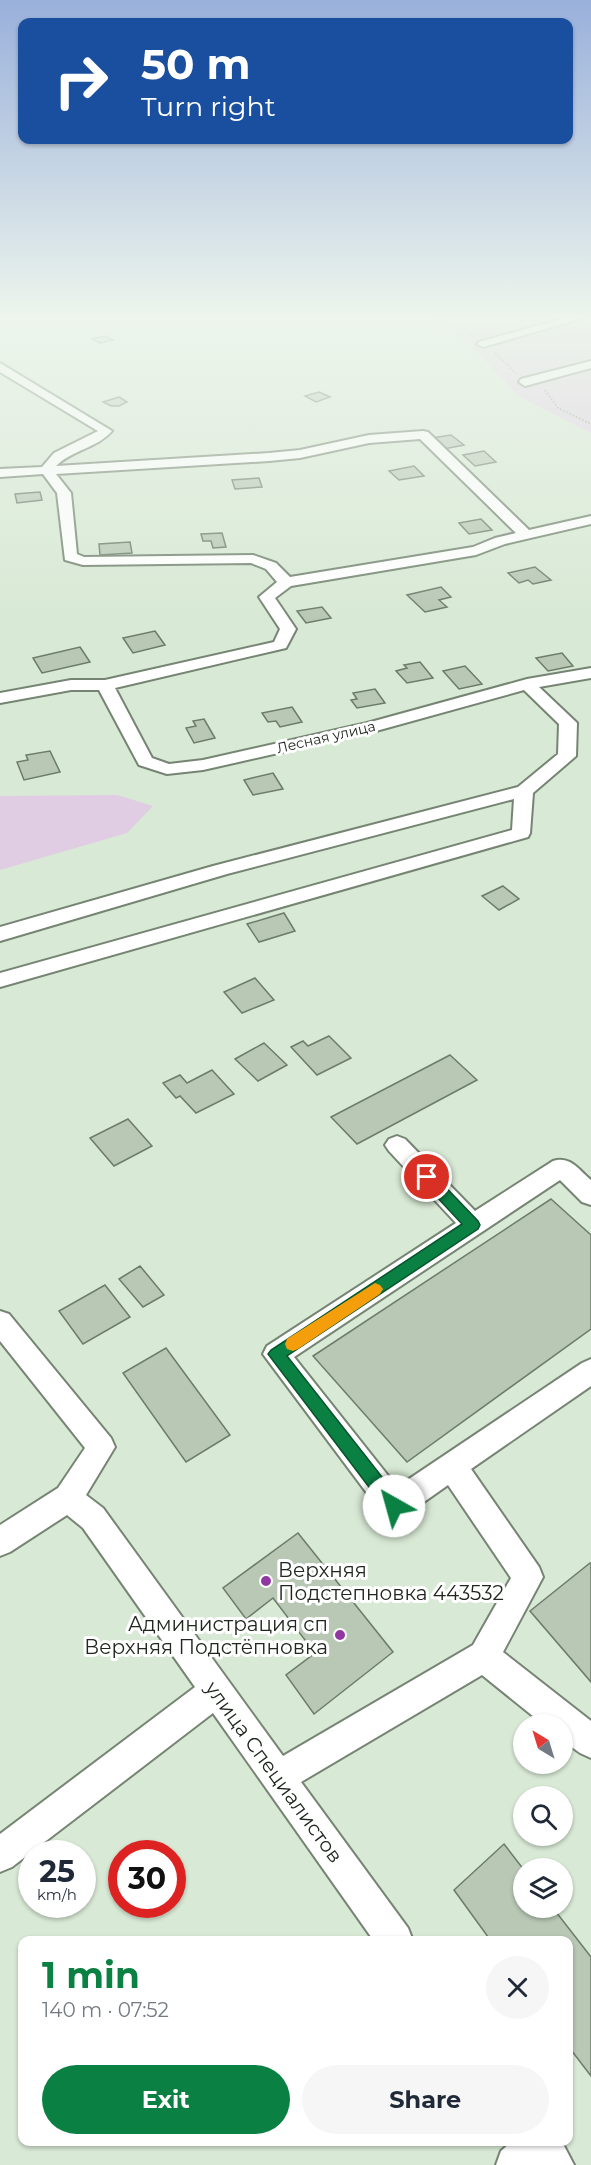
<!DOCTYPE html>
<html lang="en">
<head>
<meta charset="utf-8">
<style>
  body { margin:0; font-family:Montserrat,sans-serif; background:#f6f6f7; color:#1f2937; height:100vh; display:flex; flex-direction:column; font-size:22px; white-space:nowrap }
  * { box-sizing:border-box; margin:0 }
  p { font-size:20px; color:#747a83 }
  .icon { flex:none; width:33px; height:33px; fill:none; stroke:currentColor; stroke-width:2; stroke-linecap:round; stroke-linejoin:round }
  .map { position:relative; flex:1; overflow:hidden }
  .side { position:absolute; left:18px; top:1936px; width:555px; height:210px; display:flex; flex-direction:column; background:#fff; border-radius:12px; box-shadow:0 2px 4px #0004 }
  .side>* { flex:none }
  .banner { position:absolute; left:18px; top:18px; width:555px; height:126px; border-radius:12px; box-shadow:0 2px 4px #0004; background:#1a4fa0; color:#fff; overflow:hidden }
  .needle { width:39px; rotate:322deg }
  .buttons { position:absolute; left:513px; top:1714px; display:grid; gap:12px }
  .buttons a { display:grid; place-items:center; width:60px; height:60px; border-radius:50%; background:#fff; box-shadow:0 2px 4px #0004; font-size:30px }
  .speed { position:absolute; left:18px; top:1840px; display:flex; gap:12px; font-size:30px; font-weight:700; text-align:center }
  .speed>* { display:grid; place-content:center; width:78px; height:78px; border-radius:50%; background:#fff; box-shadow:0 2px 4px #0004; line-height:1 }
  .speed small { font-size:15px; font-weight:400 }
  .speed .limit { border:9px solid #d22; background:#fff; color:#111 }
  .pin { position:absolute; display:grid; place-items:center; width:51px; height:51px; color:#fff; margin:-26px; border:3px solid #fff; border-radius:50%; box-shadow:0 2px 6px #0007 }
  .me { position:absolute; width:66px; margin:-33px; rotate:322deg; stroke-linejoin:round; filter:drop-shadow(0 0 4px #0008) }
  .turn { display:flex; align-items:center; gap:21px; height:126px; padding:0 24px; font-size:27px }
  .turn .icon { width:78px; height:78px; stroke-width:2.5 }
  .turn b { display:block; font-size:42px; line-height:51px }
  .round { display:grid; place-items:center; flex:none; width:63px; height:63px; border-radius:32px; background:#f6f6f7 }
  .overview { display:flex; align-items:center; justify-content:space-between; height:102px; padding:0 24px }
  h1 { font-size:36px; font-weight:700; line-height:45px; color:#0b8043 }
  .button { display:flex; gap:12px; margin-top:auto; padding:12px 24px }
  .button a { flex:1; height:69px; border-radius:36px; background:#0b8043; color:#fff; font-size:24px; font-weight:700; line-height:69px; text-align:center }
  .button a+a { background:#f6f6f7; color:#1f2937 }
  .map>svg:first-child { display:block }
  .green { fill:#e0cce3 }
  .building { fill:#b8c8b5; stroke:#6d7c6a; stroke-width:1.5 }
  .lines { fill:none; stroke-linecap:round; stroke-linejoin:round }
  .minor-casing { stroke:#768573; stroke-width:4 }
  .path { stroke:#93a091; stroke-width:2; stroke-dasharray:1.5 2; stroke-linecap:butt }
  .minor { fill:#fff; fill-rule:evenodd }
  .route { fill:#0b8043; stroke:#07532c; stroke-width:1.5 }
  .slow { fill:#f59e0b }
  .poi-dot { fill:#9137a2; stroke:#fff; stroke-width:2 }
  .labels { text-anchor:middle; dominant-baseline:central; stroke-width:6; stroke-linejoin:round; paint-order:stroke }
  .far-street-label { font-size:14px; fill:#20271f; stroke:#fff }
  .near-poi-label { font-size:20px; fill:#20271f; stroke:#fff; text-anchor:start }
  .near-street-label { font-size:20px; fill:#20271f; stroke:#fff }
</style>
</head>
<body>
<div class="map">
<svg width="591" height="2165" viewBox="0 0 591 2165">
  <rect width="100%" height="100%" fill="#d8e9d5"/>
  <!-- green -->
  <g class="green">
    <polygon points="431,318 591,318 591,433 518,396 479,354"/>
    <polygon points="117,795 153,806 127,833 0,870 0,796"/>
  </g>
  <!-- building -->
  <g class="building">
    <polygon points="105,336 113,340 100,343 92,339"/>
    <polygon points="319,392 330,397 316,402 305,396"/>
    <polygon points="119,397 127,402 119,406 111,406 103,402"/>
    <polygon points="451,435 464,445 444,449 432,438"/>
    <polygon points="484,451 496,462 475,466 463,455"/>
    <polygon points="414,466 424,476 399,480 389,471"/>
    <polygon points="259,478 262,487 235,489 232,480"/>
    <polygon points="40,492 42,500 17,503 15,494"/>
    <polygon points="481,519 492,530 469,534 459,523"/>
    <polygon points="222,533 226,547 213,548 211,541 203,541 201,534"/>
    <polygon points="130,542 132,553 100,555 99,544"/>
    <polygon points="535,567 551,580 533,584 528,580 519,583 508,573"/>
    <polygon points="441,587 451,597 439,600 447,607 425,612 407,595"/>
    <polygon points="322,607 331,618 306,623 297,611"/>
    <polygon points="155,631 165,645 133,653 123,638"/>
    <polygon points="80,647 90,662 42,673 33,658"/>
    <polygon points="562,653 573,666 548,671 536,658"/>
    <polygon points="420,662 433,678 407,683 396,671 407,668 404,665"/>
    <polygon points="465,666 482,684 459,689 443,671"/>
    <polygon points="375,689 385,703 357,708 351,700 357,699 353,693"/>
    <polygon points="292,707 302,722 280,727 276,721 268,722 262,713"/>
    <polygon points="204,719 215,738 194,743 186,728 196,726 193,721"/>
    <polygon points="50,751 60,772 24,780 17,762 28,760 26,755"/>
    <polygon points="273,773 283,789 253,795 244,780"/>
    <polygon points="503,886 519,899 499,910 482,896"/>
    <polygon points="284,913 295,931 259,942 247,924"/>
    <polygon points="255,978 274,1000 242,1013 224,992"/>
    <polygon points="329,1036 351,1058 317,1075 291,1047 303,1041 308,1046"/>
    <polygon points="264,1043 287,1065 258,1081 235,1059"/>
    <polygon points="450,1055 477,1080 357,1144 331,1117"/>
    <polygon points="212,1070 234,1094 196,1113 180,1096 176,1098 163,1083 180,1075 187,1083"/>
    <polygon points="128,1119 152,1146 114,1166 90,1138"/>
    <polygon points="551,1199 591,1235 591,1329 407,1462 313,1356"/>
    <polygon points="140,1266 164,1295 143,1307 119,1279"/>
    <polygon points="105,1285 130,1317 83,1344 59,1311"/>
    <polygon points="166,1348 230,1435 186,1462 123,1373"/>
    <polygon points="298,1533 393,1652 314,1714 286,1675 315,1653 273,1598 246,1619 223,1588"/>
    <polygon points="590,1563 591,1564 591,1682 530,1611"/>
    <polygon points="504,1844 524,1870 524,1908 553,1908 591,1957 591,2076 568,2046 568,1941 491,1941 454,1890"/>
  </g>
  <g class="lines">
    <defs>
      <g id="minor">
        <polygon points="565,318 583,318 483,347 477,344 479,342"/>
        <polygon points="591,361 591,368 525,386 519,382 521,379"/>
        <path d="M0,363L112,431C97,448 72,450 56,466L269,453L300,450L369,435L423,431L428,432L529,530L591,516V524L505,544L476,555L291,586L275,598L296,629L286,648L115,688L152,758L169,764L203,760L367,723L527,679L591,668V678L539,687L577,723L576,756L533,793L530,833L528,837L0,987V973L512,830L514,799L227,874L0,941V927L213,866L518,787L558,754L559,724L524,690L376,731L203,770L167,774L139,765L99,690H71L0,703V693L71,680H105L274,642L280,629L259,597L277,582L266,569L251,563L83,565L65,560L57,493L43,474L0,477V469L42,467L54,453L98,431L0,372ZM420,439L516,533L495,538L473,547L290,577L276,563L253,555L84,557L77,554L71,493L56,474L269,461L300,458L369,443Z"/>
        <path d="M397,1136L405,1139L475,1211L553,1161C570,1155 579,1170 591,1180V1205L582,1202L560,1180L294,1357L397,1487L582,1363L591,1359V1386L471,1469L539,1567L543,1577L503,1652L591,1721V1758L580,1753L562,1740V1725H544L482,1675L301,1782L408,1928L413,1941H374L213,1713L12,1867L0,1872V1834L195,1687L83,1528L67,1515L10,1552L0,1556V1525L58,1488L85,1448L0,1341V1311L9,1314L111,1438L115,1447L86,1495L103,1508L283,1756L473,1645L511,1578L448,1485L404,1516L394,1520L384,1516L263,1354L267,1346L456,1223L389,1151L385,1145L389,1139Z"/>
        <polygon points="511,2142 562,2142 574,2165 496,2165 501,2151"/>
      </g>
    </defs>
    <!-- minor casing -->
    <use href="#minor" class="minor-casing"/>
    <!-- path -->
    <g class="path">
      <polyline points="452,318 473,335"/>
      <polyline points="495,353 516,373"/>
      <polyline points="545,390 558,408 591,424"/>
    </g>
    <!-- minor -->
    <use href="#minor" class="minor"/>
  </g>
  <!-- sky -->
  <linearGradient id="sky" x2="0" y2="1"><stop stop-color="#99b0db"/><stop offset="0.51" stop-color="#edf5ec"/><stop offset="1" stop-color="#edf5ec" stop-opacity="0"/></linearGradient>
  <rect width="591" height="621" fill="url(#sky)"/>
  <!-- route -->
  <polygon class="route" points="427,1172 432,1173 478,1221 480,1225 478,1229 287,1356 400,1500 403,1506 400,1512 394,1514 388,1512 268,1354 271,1350 462,1224 422,1181 420,1177 422,1173"/>
  <!-- slow -->
  <polygon class="slow" points="375,1283 380,1285 383,1289 380,1294 298,1349 293,1351 287,1349 285,1344 287,1339"/>
  <!-- markers -->
  <g class="poi-dot">
    <circle cx="266" cy="1581" r="6"/>
    <circle cx="340" cy="1635" r="6"/>
  </g>
  <g class="labels">
    <!-- far-street labels -->
    <g class="far-street-label">
      <text transform="translate(326 737) rotate(-13)">Лесная улица</text>
    </g>
    <!-- near-poi labels -->
    <g class="near-poi-label">
      <text x="278" y="1570">Верхняя<tspan x="278" dy="23">Подстепновка 443532</tspan></text>
      <text x="328" y="1624" text-anchor="end">Администрация сп<tspan x="328" dy="23">Верхняя Подстёпновка</tspan></text>
    </g>
    <!-- near-street labels -->
    <g class="near-street-label">
      <text transform="translate(274 1772) rotate(54)">улица Специалистов</text>
    </g>
  </g>
</svg>
<div class="buttons">
<a><svg class="needle" viewBox="-14 -14 28 28"><path d="M0-13l5 13h-10z" fill="#e53935"/><path d="M0 13l5-13h-10z" fill="#747a83"/></svg></a>
<a><svg class="icon" aria-label="search" viewBox="0 0 24 24"><circle cx="10" cy="10" r="6"/><path d="M15 15l6 6"/></svg></a>
<a><svg class="icon" aria-label="layers" viewBox="0 0 24 24"><path d="M12 4l9 5-9 5-9-5zM3 14l9 5 9-5"/></svg></a>
</div>
<div class="speed"><div>25<small>km/h</small></div><div class="limit">30</div></div>
<div class="pin" style="left:427px;top:1177px;background:#d93025"><svg class="icon" aria-label="arrive" viewBox="0 0 24 24"><path d="M6 21V4h12l-3 4 3 4H6"/></svg></div>
<svg class="me" style="left:394px;top:1506px" viewBox="-20 -20 40 40"><circle r="19" fill="#fff"/><path d="M0-13L10 11 0 6-10 11z" fill="#0b8043"/></svg>
<div class="banner">
<div class="turn"><svg class="icon" aria-label="right" viewBox="0 0 24 24"><path d="M7 20v-9h11M14 6l5 5-5 5"/></svg><div><b>50 m</b>Turn right</div></div>
</div>
<section class="side">
<div class="overview"><div><h1>1 min</h1><p>140 m · 07:52</p></div><a class="round"><svg class="icon" aria-label="close" viewBox="0 0 24 24"><path d="M6 6l12 12M18 6L6 18"/></svg></a></div>
<div class="button"><a>Exit</a><a>Share</a></div>
</section>
</div>
</body>
</html>
